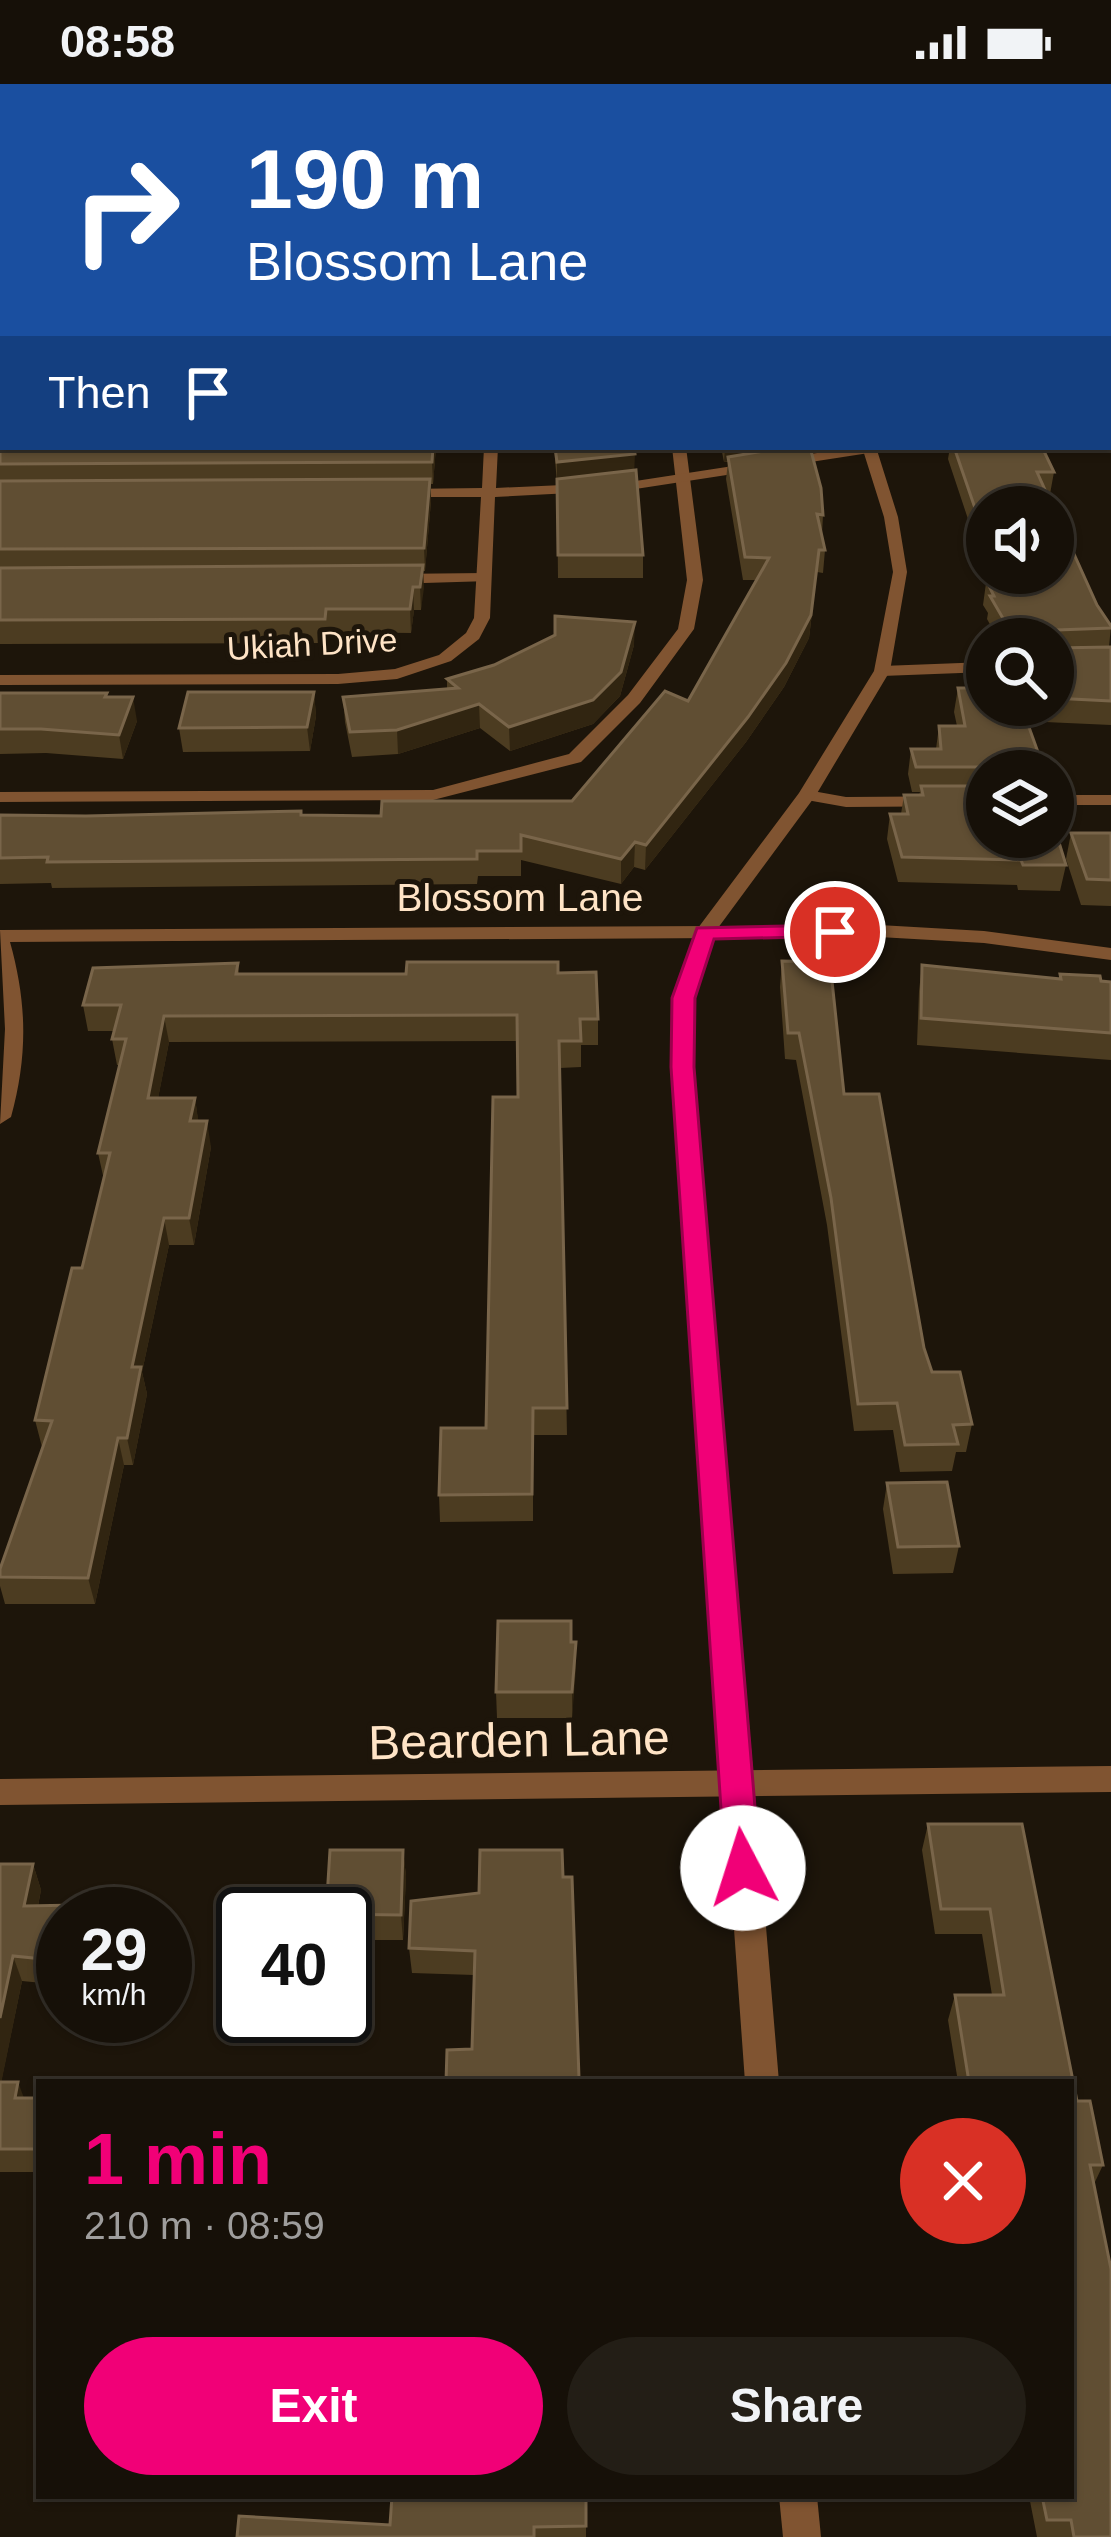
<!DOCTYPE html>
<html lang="en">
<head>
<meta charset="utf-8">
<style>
  body { margin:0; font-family:Arial,sans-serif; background:#231e16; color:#f1f3f6; height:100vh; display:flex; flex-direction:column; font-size:45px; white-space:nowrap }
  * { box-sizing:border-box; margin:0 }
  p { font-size:39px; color:#9e9d9c }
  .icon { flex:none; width:66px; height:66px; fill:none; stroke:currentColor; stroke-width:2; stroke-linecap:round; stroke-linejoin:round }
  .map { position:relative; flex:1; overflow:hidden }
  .panel { position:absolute; left:36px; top:1995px; width:1038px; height:420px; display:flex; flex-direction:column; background:#161008; border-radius:0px; box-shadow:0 3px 9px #0004,0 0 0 3px #353029 }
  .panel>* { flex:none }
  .guide { position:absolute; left:0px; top:0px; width:1113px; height:366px; box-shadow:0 3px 9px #0004,0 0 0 3px #353029; background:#1a4fa0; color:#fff; overflow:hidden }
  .buttons { position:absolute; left:966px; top:402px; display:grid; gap:24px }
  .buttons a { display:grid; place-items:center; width:108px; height:108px; border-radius:50%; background:#161008; box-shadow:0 3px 9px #0004,0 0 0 3px #353029; font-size:60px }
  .speed { position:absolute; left:36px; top:1803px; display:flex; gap:24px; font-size:60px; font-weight:700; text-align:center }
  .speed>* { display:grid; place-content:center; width:156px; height:156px; border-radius:50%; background:#161008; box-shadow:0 3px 9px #0004,0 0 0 3px #353029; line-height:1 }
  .speed small { font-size:30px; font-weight:400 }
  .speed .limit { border:6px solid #111; border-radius:18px; background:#fff; color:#111 }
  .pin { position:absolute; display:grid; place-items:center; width:102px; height:102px; color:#fff; margin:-51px; border:6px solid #fff; border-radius:50%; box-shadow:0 3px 12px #0007 }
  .me { position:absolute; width:132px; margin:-66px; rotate:355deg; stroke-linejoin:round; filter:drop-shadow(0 0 9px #0008) }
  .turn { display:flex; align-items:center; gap:42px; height:252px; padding:0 48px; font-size:54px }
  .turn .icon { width:156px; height:156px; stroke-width:2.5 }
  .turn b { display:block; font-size:84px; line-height:102px }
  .then { display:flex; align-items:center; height:114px; padding:0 48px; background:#0003; gap:24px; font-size:45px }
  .round { display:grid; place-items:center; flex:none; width:126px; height:126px; border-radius:63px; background:#231e16 }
  .headline { display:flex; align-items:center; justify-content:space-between; height:204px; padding:0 48px }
  h1 { font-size:72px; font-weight:700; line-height:90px; color:#f10077 }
  .button { display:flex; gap:24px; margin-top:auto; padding:24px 48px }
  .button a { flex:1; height:138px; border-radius:72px; background:#f10077; color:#fff; font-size:48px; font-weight:700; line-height:138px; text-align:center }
  .button a+a { background:#231e16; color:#f1f3f6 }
  .status { display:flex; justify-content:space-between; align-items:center; height:84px; padding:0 60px; background:#161008; direction:ltr }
  .status svg { height:33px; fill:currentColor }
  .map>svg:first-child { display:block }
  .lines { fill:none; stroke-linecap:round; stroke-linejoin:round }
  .service { fill:#805431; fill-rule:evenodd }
  .minor { fill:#805431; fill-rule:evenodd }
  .tertiary { fill:#805431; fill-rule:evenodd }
  .wall { fill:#4c3c21; fill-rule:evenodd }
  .shaded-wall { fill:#312511 }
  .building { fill:#604e33; stroke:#79654a; stroke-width:3 }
  .route { fill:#f10077; stroke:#9d004d; stroke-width:3 }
  .labels { text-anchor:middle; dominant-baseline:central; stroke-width:10; stroke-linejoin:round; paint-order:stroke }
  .far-street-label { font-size:33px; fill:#ffe4c6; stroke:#1d150a }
  .street-label { font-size:39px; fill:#ffe4c6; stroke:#1d150a }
  .near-street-label { font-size:48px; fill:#ffe4c6; stroke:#1d150a }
</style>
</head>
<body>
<div class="status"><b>08:58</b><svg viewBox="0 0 49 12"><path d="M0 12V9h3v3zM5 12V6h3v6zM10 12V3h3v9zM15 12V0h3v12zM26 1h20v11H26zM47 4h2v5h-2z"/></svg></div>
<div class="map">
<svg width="1111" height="2453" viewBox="0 0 1111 2453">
  <rect width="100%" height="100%" fill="#1d150a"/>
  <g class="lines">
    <!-- service -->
    <g class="service">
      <polygon points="672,363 686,363 703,496 694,545 640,619 581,678 433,716 0,718 0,708 433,706 569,670 628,611 678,545 687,496"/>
      <polygon points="485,489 490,491 490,497 391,500 383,495 391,490"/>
      <polygon points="807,706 846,713 987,712 987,722 846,723 801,715 801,707"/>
      <rect x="1053" y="711" width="58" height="10"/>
    </g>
    <!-- minor -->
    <g class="minor">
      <polygon points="1111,360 1111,368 869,369 629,406 495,413 490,534 479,555 451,577 397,595 338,600 0,601 0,591 338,590 395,585 439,571 466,549 474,534 481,413 403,413 396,409 403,405 482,404 484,363 498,363 496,404 629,398 856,363 1110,363"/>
      <polygon points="987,578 987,588 882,592 874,587 882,582"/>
      <path d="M879,841L984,847L1111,864V876L984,859L879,853L10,858C27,919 28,971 11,1033L0,1040L5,945L0,846Z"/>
      <polygon points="1111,1682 1111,1708 0,1721 0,1695"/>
    </g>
    <!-- tertiary -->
    <g class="tertiary">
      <polygon points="862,363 876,363 898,433 907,488 890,587 816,711 715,848 694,915 694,983 779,1998 745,1998 672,983 674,915 695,848 799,709 874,587 893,488 884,433"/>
      <polygon points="779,2412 817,2412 821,2453 783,2453"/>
    </g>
  </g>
  <!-- wall -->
  <g class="wall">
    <polygon points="0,0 935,0 929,3 3,3 436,363 433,400 431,400 431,417 425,487 423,487 421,526 414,526 411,549 328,548 327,559 0,560"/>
    <polygon points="943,0 1111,0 1111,245 1110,3 944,3"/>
    <polygon points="554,363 634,363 634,386 643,471 643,494 558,494 557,400"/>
    <polygon points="721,363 810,363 823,431 822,450 825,466 823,489 817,488 809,554 784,603 746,658 645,786 634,783 621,800 521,776 521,792 478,792 477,800 52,804 51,799 0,800 0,731 381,732 572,717 688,617 756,496 743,496 726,395 728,378 724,378"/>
    <path d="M950,363H1042L1054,388L1050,410H1047L1097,521L1111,542L1109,563H1111V641L1045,638L1035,621H1053V555H998L987,535L988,529L983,521L986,499L981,485L982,477L948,375ZM987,423L1053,489H987Z"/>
    <polygon points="634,561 620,612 593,640 510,667 480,644 398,670 352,673 345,638 343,613 447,605 447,595"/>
    <polygon points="967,594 1039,671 1037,687 987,687 987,753 1066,781 1060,807 1018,806 1017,801 898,798 887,755 890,730 901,730 904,711 919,711 920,708 912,708 908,690 911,665 936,665 939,642 957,642 954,628 958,604 966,604"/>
    <polygon points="314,608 316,632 310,667 183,668 179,644"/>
    <polygon points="0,609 107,613 137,637 123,675 46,669 0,670"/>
    <polygon points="1071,749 1111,749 1111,822 1081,821 1066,775"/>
    <polygon points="782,877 844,1010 932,1288 972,1340 966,1368 956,1368 952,1387 900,1388 893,1346 854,1347 827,1141 796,976 785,975 780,903"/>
    <polygon points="238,879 239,890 558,889 598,935 598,961 581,961 581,983 560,984 567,1351 533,1351 533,1437 440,1438 439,1411 486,1344 518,1013 517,957 169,958 158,1014 195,1014 198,1037 211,1063 194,1161 169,1161 142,1288 147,1310 133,1381 124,1381 95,1520 5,1520 0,1502 0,1485 42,1363 35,1336 82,1184 104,1096 98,1069 119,981 117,981 112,955 114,947 88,947 83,921"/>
    <polygon points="922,881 1059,895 1060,890 1111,898 1111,976 917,961 919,907"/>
    <polygon points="887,1399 959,1462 953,1489 893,1490 883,1425"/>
    <polygon points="571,1558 576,1558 572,1634 497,1634 496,1608"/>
    <polygon points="928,1740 1022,1740 1077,2017 1103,2081 1094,2100 1111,2453 1037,2453 1029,2412 1071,2412 1071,1998 958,1998 948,1936 955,1911 992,1911 982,1850 935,1850 922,1766"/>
    <polygon points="403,1766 406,1792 403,1856 345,1856 345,1830"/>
    <polygon points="0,1780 33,1780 41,1806 38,1822 77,1821 80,1830 63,1830 63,1901 22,1897 1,1998 24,2014 39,2014 39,2088 0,2088"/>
    <polygon points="563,1793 572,1793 579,1998 446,1998 472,1965 474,1891 412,1889 409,1864 479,1809"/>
    <polygon points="586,2412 586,2453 237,2453 390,2441"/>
  </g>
  <!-- shaded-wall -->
  <g class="shaded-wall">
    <polygon points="904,0 935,0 929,3 898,3"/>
    <polygon points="433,363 436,363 433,400 432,378"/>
    <polygon points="725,363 803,363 802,365 724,378"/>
    <polygon points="635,370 634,391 557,400 557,378"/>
    <polygon points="430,395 431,417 425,487 424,464"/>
    <polygon points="819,466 809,554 784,603 746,658 645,786 646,761"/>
    <polygon points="423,481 424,504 421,526 420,503"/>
    <polygon points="413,503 414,526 411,549 410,525"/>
    <polygon points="635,538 634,561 620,612 593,640 510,667 509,643"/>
    <polygon points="314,608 316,632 310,667 307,643"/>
    <polygon points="133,613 137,637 123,675 119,651"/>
    <polygon points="479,620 480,644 398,670 397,646"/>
    <polygon points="635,758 634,783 621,800 621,775"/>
    <polygon points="164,932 169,958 153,1041 148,1014"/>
    <polygon points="195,1014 199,1041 190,1037"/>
    <polygon points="207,1037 211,1063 194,1161 189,1134"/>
    <polygon points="164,1134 169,1161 142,1288 147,1310 133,1381 127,1354 132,1283"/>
    <polygon points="118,1354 124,1381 95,1520 88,1494"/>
    <polygon points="576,1558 576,1585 572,1634 572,1608"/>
    <polygon points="403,1766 406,1792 403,1856 401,1831"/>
    <polygon points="33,1780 41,1806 33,1847 24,1822"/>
    <polygon points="13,1872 22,1897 0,2005 0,1934"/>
    <polygon points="18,1998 27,2022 15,2014"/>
  </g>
  <!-- building -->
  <g class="building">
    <polygon points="0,0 904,0 898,3 3,3 3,8 0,8"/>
    <polygon points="953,0 1110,0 1110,3 955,3"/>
    <rect x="1110" y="4" width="1" height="68"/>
    <rect x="0" y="21" width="3" height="26"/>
    <rect x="0" y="59" width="3" height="32"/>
    <polygon points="1110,85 1111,85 1111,225 1110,224"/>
    <rect x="0" y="103" width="3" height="32"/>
    <polygon points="3,135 3,363 433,363 432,378 0,380 0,321 2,321 2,307 0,307 0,257 3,257 3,243 0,243 0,199 3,199 3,187 0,187 0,148 3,148"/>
    <polygon points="555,363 634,363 635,370 557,378"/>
    <polygon points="789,363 810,363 821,404 823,431 817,430 825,466 819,466 811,531 786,579 748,633 646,761 635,758 621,775 521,751 521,767 477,767 477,775 47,778 48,773 0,774 0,731 86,732 301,727 301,731 381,732 382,717 572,717 665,607 688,617 769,474 745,473 728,373"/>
    <polygon points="954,363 1042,363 1054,388 1037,388 1097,521 1111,542 1111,544 1057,546 1054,564 1111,563 1111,617 1053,614 1053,555 1015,555 990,512 994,512 987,498 998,498 995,489 1053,489 1053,423 987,423 987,459"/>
    <polygon points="636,386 643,471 558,471 557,395"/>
    <polygon points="430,395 424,464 0,465 0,397"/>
    <polygon points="423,481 420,503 413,503 410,525 326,525 325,535 0,536 0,484"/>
    <polygon points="555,532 635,538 621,588 593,616 509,643 479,620 397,646 350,648 343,613 458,604 447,595 494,581 555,551"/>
    <polygon points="967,594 987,595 987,621 1021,621 1039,671 1033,671 1037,687 992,687 991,683 916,683 911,665 941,665 939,642 965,642 958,604 969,604"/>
    <polygon points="188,608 314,608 307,643 179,644"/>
    <polygon points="0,609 107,609 105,613 133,613 119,651 41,645 0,645"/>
    <polygon points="921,702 987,702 987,753 1053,753 1053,739 1066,781 1023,781 1021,776 902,773 890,730 908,730 904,711 923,711"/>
    <polygon points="1071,749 1111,749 1111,796 1087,795"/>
    <polygon points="782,877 830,878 844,1010 879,1010 924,1264 932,1288 960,1288 972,1340 953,1341 958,1360 905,1361 897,1319 858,1320 831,1114 799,949 788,949"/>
    <polygon points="407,878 558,878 558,889 596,888 598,935 580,935 581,957 559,957 567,1324 533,1324 532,1410 439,1411 441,1344 486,1344 493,1013 518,1013 517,931 164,932 148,1014 195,1014 190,1037 207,1037 189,1134 164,1134 132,1283 141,1283 127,1354 118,1354 88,1494 0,1493 0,1485 52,1337 35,1336 72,1184 82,1184 110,1069 98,1069 126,955 112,955 121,921 83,921 93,884 238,879 236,890 406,890"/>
    <polygon points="922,881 1061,895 1060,890 1100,892 1101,897 1111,898 1111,949 921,934"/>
    <polygon points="947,1398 959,1462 898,1463 887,1399"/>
    <polygon points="498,1537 571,1537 571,1558 576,1558 572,1608 496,1608"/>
    <polygon points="928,1740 1022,1740 1077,2017 1090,2017 1103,2081 1090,2081 1111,2185 1111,2453 1074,2453 1071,2436 1047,2436 1042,2412 1071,2412 1071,1998 969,1998 955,1911 1004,1911 990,1825 941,1825"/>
    <polygon points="330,1766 403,1766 401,1831 326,1830"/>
    <polygon points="480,1766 562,1766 563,1793 572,1793 579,1994 535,1994 535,1998 446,1998 447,1966 472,1965 475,1867 409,1864 411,1817 479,1809"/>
    <polygon points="0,1780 33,1780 24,1822 77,1821 75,1830 63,1830 63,1877 13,1872 0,1934"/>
    <polygon points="0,1998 18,1998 15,2014 39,2014 39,2065 0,2065"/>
    <polygon points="392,2412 586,2412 586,2442 534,2443 534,2453 237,2453 239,2432 390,2441"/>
  </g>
  <!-- route -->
  <polygon class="route" points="835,841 843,843 843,852 714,855 695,914 694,983 760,1784 755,1795 743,1799 730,1795 725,1784 671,983 672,914 697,844"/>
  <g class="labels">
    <!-- far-street labels -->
    <g class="far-street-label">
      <text transform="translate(312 560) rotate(-3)">Ukiah Drive</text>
    </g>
    <!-- street labels -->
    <g class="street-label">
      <text x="520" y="813">Blossom Lane</text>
    </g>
    <!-- near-street labels -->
    <g class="near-street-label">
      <text transform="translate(519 1656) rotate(-1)">Bearden Lane</text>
    </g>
  </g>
</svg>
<div class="buttons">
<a><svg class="icon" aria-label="sound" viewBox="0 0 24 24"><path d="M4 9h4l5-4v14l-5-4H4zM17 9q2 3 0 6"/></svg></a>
<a><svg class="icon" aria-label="search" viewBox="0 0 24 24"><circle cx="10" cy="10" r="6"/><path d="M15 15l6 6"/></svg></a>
<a><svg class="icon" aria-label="layers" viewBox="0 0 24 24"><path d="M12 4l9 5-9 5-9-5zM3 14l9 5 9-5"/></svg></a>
</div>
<div class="speed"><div>29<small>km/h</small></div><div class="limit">40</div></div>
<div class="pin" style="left:835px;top:848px;background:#d93025"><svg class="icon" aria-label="arrive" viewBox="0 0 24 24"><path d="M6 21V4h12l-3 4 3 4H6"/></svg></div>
<svg class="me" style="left:743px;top:1784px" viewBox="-20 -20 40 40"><circle r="19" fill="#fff"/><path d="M0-13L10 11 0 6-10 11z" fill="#f10077"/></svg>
<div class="guide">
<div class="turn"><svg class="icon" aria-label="right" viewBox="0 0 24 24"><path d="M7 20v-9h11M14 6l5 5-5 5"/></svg><div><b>190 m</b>Blossom Lane</div></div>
<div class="then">Then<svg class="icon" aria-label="arrive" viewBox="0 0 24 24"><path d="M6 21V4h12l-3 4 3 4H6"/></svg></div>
</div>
<section class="panel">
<div class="headline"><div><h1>1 min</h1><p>210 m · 08:59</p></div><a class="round" style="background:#d93025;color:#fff"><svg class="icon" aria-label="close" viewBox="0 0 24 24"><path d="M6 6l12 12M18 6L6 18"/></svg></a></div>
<div class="button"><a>Exit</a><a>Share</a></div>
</section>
</div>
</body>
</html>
